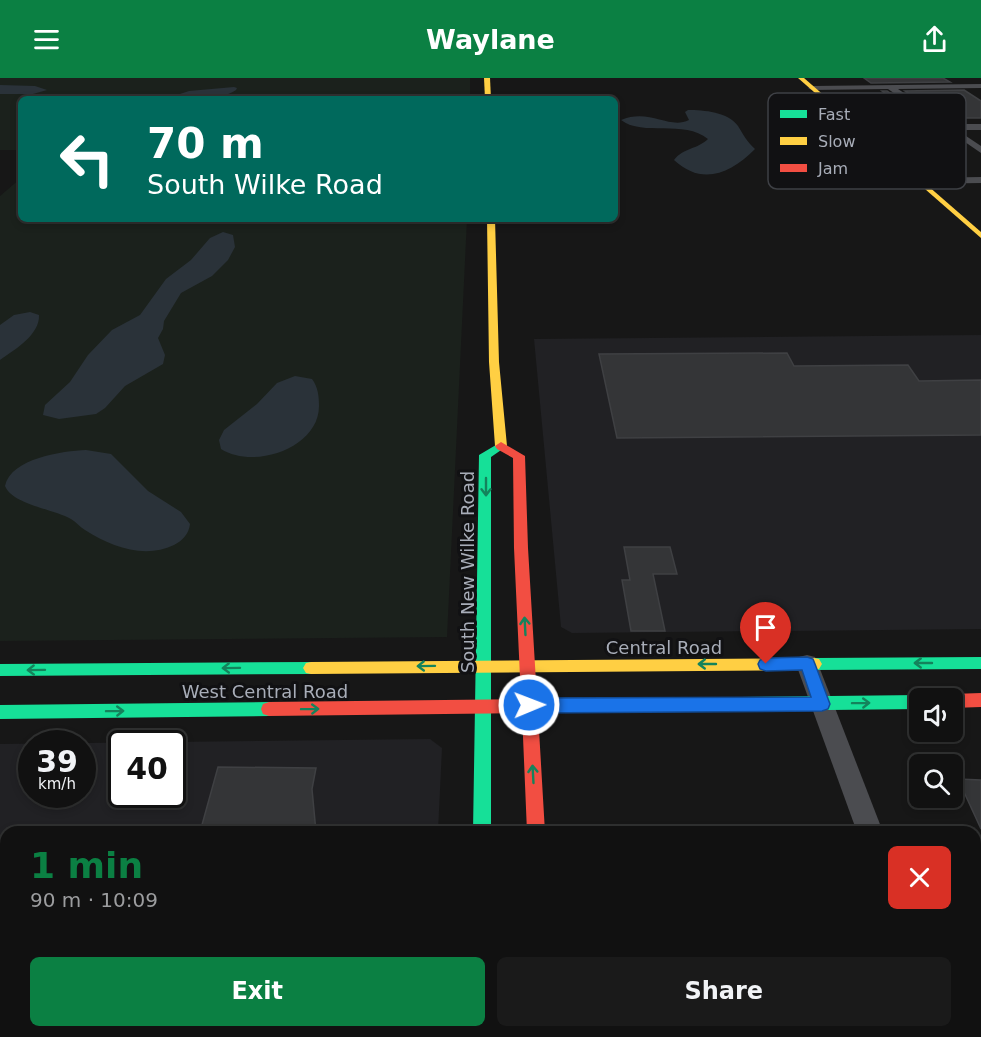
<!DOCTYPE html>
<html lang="en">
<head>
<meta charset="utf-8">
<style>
  body { margin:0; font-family:"DejaVu Sans",sans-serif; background:#1a1a1a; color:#f1f3f6; height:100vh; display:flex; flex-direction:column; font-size:22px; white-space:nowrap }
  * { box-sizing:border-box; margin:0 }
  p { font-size:20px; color:#9c9d9f }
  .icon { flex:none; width:33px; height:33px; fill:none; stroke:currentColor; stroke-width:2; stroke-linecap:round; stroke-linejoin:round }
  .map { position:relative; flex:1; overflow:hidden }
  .panel { position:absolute; left:0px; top:748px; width:981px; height:212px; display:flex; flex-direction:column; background:#111; border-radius:18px 18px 0 0; box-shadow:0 3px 9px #0003,0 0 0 2px #303131 }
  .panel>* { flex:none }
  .banner { position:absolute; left:18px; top:18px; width:600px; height:126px; border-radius:9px; box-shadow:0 3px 9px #0003,0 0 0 2px #303131; background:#00695c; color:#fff; overflow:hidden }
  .controls { position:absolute; left:909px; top:610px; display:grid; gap:12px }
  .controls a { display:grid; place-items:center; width:54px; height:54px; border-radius:9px; background:#111; box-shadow:0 3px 9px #0003,0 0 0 2px #303131; font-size:30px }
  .speed { position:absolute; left:18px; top:652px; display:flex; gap:12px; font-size:30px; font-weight:700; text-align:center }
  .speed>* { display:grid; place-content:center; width:78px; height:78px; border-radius:50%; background:#111; box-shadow:0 3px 9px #0003,0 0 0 2px #303131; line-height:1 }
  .speed small { font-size:15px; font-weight:400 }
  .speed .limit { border:3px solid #111; border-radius:9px; background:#fff; color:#111 }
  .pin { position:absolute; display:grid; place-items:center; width:51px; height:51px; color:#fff; margin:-62px -26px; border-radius:50% 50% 50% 0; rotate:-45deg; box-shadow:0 0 6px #0007 }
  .pin .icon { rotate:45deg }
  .me { position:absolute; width:66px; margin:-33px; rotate:89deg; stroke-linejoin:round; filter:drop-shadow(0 0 4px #0008) }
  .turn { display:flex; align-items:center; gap:21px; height:126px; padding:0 30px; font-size:27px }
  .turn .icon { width:78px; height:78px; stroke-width:2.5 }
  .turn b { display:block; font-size:42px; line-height:51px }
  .round { display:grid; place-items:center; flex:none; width:63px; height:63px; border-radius:9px; background:#1a1a1a }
  .overview { display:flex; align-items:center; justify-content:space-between; height:102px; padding:0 30px }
  h1 { font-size:36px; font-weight:700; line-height:45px; color:#0b8043 }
  .button { display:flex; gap:12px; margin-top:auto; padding:12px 30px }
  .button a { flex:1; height:69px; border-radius:9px; background:#0b8043; color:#fff; font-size:24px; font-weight:700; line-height:69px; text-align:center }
  .button a+a { background:#1a1a1a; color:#f1f3f6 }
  header { display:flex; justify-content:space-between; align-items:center; height:78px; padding:0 30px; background:#0b8043; color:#fff; font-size:27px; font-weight:700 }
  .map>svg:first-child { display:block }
  .built { fill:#212124; fill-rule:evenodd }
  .green { fill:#1b211c }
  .water { fill:#2a3239 }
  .building { fill:#343537; stroke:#3f4043; stroke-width:1.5 }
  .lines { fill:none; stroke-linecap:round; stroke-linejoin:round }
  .street { fill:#4b4c50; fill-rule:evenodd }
  .fast { fill:#16e098; fill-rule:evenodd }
  .slow { fill:#ffcf43; fill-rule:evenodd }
  .jam { fill:#f24e42; fill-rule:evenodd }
  .oneway { stroke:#14835c }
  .route { fill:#1a73e8; stroke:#114b97; stroke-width:1.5 }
  .labels { text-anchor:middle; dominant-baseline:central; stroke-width:6; stroke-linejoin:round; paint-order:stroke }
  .street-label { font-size:18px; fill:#a8adb8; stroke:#111113 }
  .key { fill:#111113; stroke:#3e4045; stroke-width:1.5 }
  .key-label { font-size:16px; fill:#a8adb8 }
</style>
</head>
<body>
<header><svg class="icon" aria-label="menu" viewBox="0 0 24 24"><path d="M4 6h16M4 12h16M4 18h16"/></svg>Waylane<svg class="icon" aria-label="share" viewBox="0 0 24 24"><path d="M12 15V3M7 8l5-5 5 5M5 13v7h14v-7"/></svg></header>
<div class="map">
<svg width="981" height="959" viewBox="0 0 981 959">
  <rect width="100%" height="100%" fill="#171717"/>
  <!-- built -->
  <g class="built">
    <polygon points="981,257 981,551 572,555 561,549 534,261"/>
    <path d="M430,661L442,670L438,754H6V954H430V959H0V666ZM32,666H82V717H32ZM122,666H172V717H122Z"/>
  </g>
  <!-- green -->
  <g class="green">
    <polygon points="0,0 470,0 470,21 21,21 21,72 0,72"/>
    <polygon points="21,100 21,141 467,141 447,559 0,563 0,118"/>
  </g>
  <!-- water -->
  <g class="water">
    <polygon points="0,7 35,8 47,12 33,16 0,16"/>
    <path d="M234,9L237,10L236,12C223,21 192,23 177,17L189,13Z"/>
    <path d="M688,32C704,32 728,34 738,48C743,56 747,64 755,71C730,96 702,108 674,82C683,70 698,71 708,61C684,41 643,59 621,42C650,30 669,52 689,42L685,34Z"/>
    <polygon points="223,154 233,157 235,169 228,182 212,198 181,215 164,243 163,251 158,260 165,277 163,286 125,308 105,330 96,336 59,341 43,337 45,327 70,304 88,277 112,252 140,237 166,201 191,182 210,160"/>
    <path d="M30,234L39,237C40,257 14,272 0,282V247L14,237Z"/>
    <path d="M295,298L312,301C318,309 319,318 319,328C319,370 254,392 221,371L219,362L224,352L257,326L277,305Z"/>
    <path d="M86,372L111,376L148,413L181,434L190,446C189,456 182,463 174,467C145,481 111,469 85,452C80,449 76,444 71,441C54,431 13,427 5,408C11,380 63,373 86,372Z"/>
  </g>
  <!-- building -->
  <g class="building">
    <polygon points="864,0 943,0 950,4 871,5"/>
    <polygon points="964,12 981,23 981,40 946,40 905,13"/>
    <polygon points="882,13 887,13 927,40 898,40 874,22 894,22"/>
    <polygon points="787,275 794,288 908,287 919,303 981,302 981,357 617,360 599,276"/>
    <polygon points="624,469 670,469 677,496 653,496 665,553 631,553 622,502 630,502"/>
    <polygon points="218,689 316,690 312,711 316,754 200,754"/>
    <polygon points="958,701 981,702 981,751"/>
  </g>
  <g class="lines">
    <!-- street -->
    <g class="street">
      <polygon points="981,6 981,10 898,11 950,46 981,46 981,52 957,52 981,68 981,75 888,11 812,12 808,10 812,8"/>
      <polygon points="981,99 981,105 919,106 914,103 919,100"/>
      <polygon points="807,577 815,579 818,586 883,754 857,754 796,586 799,579"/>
      <polygon points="928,954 960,954 962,959 930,959"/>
    </g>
    <!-- fast -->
    <g class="fast">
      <polygon points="501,364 507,368 491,379 491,754 473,754 479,377"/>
      <polygon points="981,579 981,591 814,592 809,591 806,586 809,581 814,580"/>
      <polygon points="311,584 316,585 319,590 316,595 311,596 0,598 0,586"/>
      <polygon points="920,617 927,621 920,621 920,631 555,635 549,633 547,628 549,623 555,621"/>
      <polygon points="269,624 275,626 277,631 275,636 269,638 0,641 0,627"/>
      <rect x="470" y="954" width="22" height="5"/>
      <rect x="534" y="954" width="22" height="5"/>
    </g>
    <!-- slow -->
    <g class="slow">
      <polygon points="484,0 490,0 491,21 485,21"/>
      <polygon points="798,0 804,0 981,154 981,160"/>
      <polygon points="487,141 495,141 499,284 507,368 501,372 495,368 489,284"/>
      <polygon points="814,580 819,581 822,586 819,591 814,592 311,596 306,595 303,590 306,585 311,584"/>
    </g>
    <!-- jam -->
    <g class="jam">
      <polygon points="501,364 525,378 528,470 537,621 561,623 563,628 561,633 538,635 545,754 527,754 522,635 269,638 263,636 261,631 263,626 269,624 521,621 514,470 513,380 497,371 495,368"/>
      <polygon points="981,615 981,629 952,630 952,621 945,621 952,616"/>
    </g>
  </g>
  <!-- one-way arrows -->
  <defs><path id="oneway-shaft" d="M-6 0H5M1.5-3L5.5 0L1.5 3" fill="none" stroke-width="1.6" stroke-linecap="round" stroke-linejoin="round" transform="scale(1.5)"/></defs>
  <g class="oneway">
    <use href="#oneway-shaft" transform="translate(486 409) rotate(90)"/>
    <use href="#oneway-shaft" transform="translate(525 548) rotate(-93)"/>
    <use href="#oneway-shaft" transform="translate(923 585) rotate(180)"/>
    <use href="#oneway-shaft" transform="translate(707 586) rotate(180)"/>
    <use href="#oneway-shaft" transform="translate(426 588) rotate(179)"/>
    <use href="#oneway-shaft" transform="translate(231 590) rotate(179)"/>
    <use href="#oneway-shaft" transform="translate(36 592) rotate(179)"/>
    <use href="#oneway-shaft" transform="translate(861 625) rotate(-1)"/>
    <use href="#oneway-shaft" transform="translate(310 631) rotate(-1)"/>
    <use href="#oneway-shaft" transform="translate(115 633) rotate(-1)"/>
    <use href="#oneway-shaft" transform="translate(533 696) rotate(-93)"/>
  </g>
  <!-- route -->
  <polygon class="route" points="807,579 813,581 815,586 830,626 828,631 822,633 529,635 524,632 521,627 524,622 529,620 811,619 802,592 766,593 760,591 758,586 760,582 766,580"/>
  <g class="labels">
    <!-- street labels -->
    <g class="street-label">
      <text transform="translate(467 494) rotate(-90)">South New Wilke Road</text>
      <text x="664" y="569">Central Road</text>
      <text x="265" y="613">West Central Road</text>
    </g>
  </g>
  <!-- legend -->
  <rect x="768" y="15" width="198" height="96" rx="9" class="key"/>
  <rect x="780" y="32" width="27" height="8" fill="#16e098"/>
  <rect x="780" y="59" width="27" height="8" fill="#ffcf43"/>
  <rect x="780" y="86" width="27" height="8" fill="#f24e42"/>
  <g class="key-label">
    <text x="818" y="42">Fast</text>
    <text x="818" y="69">Slow</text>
    <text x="818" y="96">Jam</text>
  </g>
</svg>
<div class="controls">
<a><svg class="icon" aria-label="sound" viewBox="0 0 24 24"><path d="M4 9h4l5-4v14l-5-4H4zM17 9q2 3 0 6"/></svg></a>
<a><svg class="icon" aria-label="search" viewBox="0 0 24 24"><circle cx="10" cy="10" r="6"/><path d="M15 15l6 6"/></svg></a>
</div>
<div class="speed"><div>39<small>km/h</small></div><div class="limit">40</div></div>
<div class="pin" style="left:766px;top:586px;background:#d93025"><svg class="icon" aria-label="arrive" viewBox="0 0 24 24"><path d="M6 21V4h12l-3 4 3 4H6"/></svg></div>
<svg class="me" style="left:529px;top:627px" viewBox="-20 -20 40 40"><circle r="17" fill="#1a73e8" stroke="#fff" stroke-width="3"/><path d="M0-11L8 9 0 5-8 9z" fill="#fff"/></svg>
<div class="banner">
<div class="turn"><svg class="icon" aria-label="left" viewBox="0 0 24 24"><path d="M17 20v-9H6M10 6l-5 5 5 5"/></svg><div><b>70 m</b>South Wilke Road</div></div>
</div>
<section class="panel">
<div class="overview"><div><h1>1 min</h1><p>90 m · 10:09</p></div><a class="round" style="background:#d93025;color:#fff"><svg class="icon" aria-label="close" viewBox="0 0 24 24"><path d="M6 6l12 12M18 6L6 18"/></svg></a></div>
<div class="button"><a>Exit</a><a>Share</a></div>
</section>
</div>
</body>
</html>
